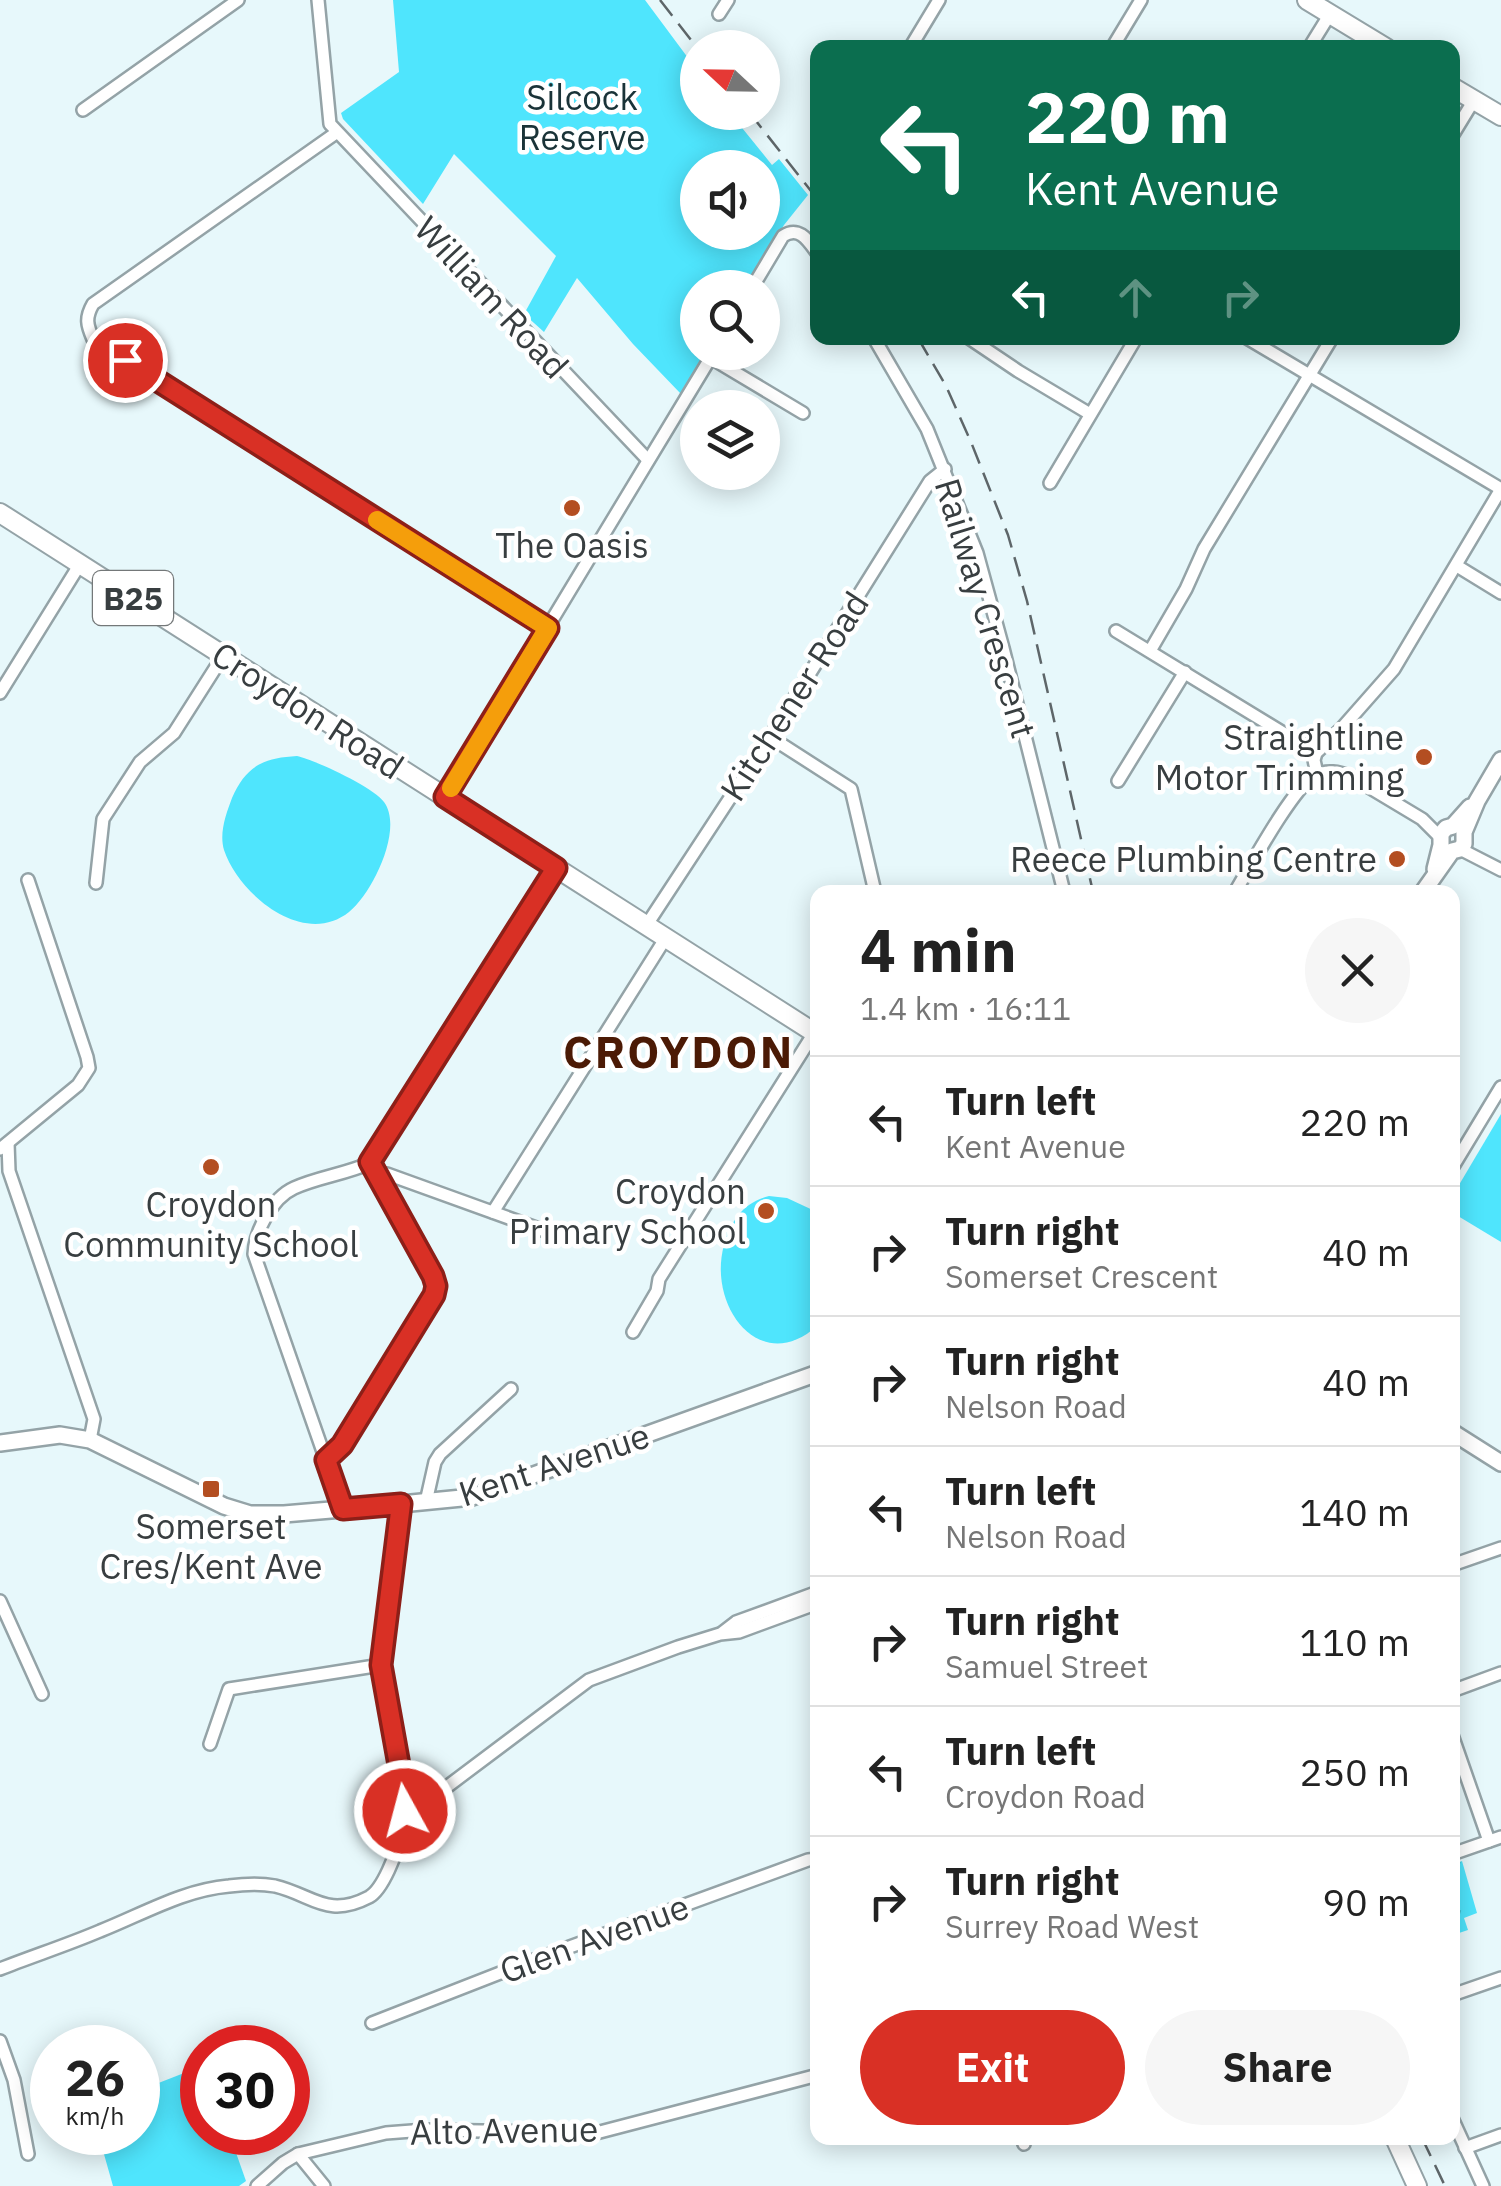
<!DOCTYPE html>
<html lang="en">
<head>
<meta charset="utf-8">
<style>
  body { margin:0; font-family:"IBM Plex Sans",sans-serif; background:#f6f6f6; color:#222; height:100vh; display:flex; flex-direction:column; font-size:38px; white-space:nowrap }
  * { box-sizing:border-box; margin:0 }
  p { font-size:32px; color:#767676 }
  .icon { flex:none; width:55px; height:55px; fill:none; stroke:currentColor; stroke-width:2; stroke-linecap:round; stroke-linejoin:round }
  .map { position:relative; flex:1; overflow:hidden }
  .details { position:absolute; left:810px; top:885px; width:650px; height:1260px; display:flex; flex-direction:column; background:#fff; border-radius:20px; box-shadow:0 5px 25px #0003 }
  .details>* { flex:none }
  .hud { position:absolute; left:810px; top:40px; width:650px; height:305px; border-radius:20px; box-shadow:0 5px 25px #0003; background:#0b6e4f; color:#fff; overflow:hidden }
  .needle { width:65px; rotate:292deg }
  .controls { position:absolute; left:680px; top:30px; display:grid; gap:20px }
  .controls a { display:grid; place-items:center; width:100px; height:100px; border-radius:50%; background:#fff; box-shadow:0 5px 25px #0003; font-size:50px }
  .speed { position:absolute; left:30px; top:2025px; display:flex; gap:20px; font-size:50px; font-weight:700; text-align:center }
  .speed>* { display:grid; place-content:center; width:130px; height:130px; border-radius:50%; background:#fff; box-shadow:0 5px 25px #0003; line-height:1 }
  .speed small { font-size:25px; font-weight:400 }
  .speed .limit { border:15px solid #d22; background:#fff; color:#111 }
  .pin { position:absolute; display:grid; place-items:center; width:85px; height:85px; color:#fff; margin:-42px; border:5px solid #fff; border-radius:50%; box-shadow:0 2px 10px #0007 }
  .me { position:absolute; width:110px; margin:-55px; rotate:353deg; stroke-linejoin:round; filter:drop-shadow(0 0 8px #0008) }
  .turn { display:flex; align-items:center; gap:35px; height:210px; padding:0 50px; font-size:45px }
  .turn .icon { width:130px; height:130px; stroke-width:2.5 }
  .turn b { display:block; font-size:70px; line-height:85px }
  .lanes { display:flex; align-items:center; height:95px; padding:0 50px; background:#0003; justify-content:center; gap:50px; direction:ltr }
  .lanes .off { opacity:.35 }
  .round { display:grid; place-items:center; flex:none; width:105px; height:105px; border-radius:52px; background:#f6f6f6 }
  .head { display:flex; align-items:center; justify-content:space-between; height:170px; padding:0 50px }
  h1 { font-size:60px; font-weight:700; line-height:75px }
  .action { display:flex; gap:20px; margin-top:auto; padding:20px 50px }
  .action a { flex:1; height:115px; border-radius:60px; background:#d93025; color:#fff; font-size:40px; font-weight:700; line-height:115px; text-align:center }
  .action a+a { background:#f6f6f6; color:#222 }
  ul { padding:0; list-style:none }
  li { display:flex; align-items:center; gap:30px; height:130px; padding:0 50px; border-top:2px solid #e0e0e0 }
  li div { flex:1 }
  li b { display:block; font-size:38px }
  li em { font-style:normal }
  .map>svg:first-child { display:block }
  .grass { fill:url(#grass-tufts) }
  .park { fill:#4fe5fd; fill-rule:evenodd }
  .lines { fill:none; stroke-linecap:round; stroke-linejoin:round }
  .street-casing { stroke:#94a3a7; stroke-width:16 }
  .secondary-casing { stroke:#94a3a7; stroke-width:20 }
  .primary-casing { stroke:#94a3a7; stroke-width:22 }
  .street { stroke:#fff; stroke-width:11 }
  .secondary { stroke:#fff; stroke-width:15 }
  .primary { stroke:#fff; stroke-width:18 }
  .rail { stroke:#5e6669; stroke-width:2.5; stroke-dasharray:20 10; stroke-linecap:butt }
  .route-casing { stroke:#8d1f18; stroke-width:25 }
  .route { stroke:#d93025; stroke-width:18 }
  .slow { stroke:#f59e0b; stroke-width:18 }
  .poi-dot { fill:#b34e21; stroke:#fff; stroke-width:4 }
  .labels { text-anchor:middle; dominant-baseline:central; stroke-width:9; stroke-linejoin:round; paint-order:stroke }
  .shield { fill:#fff; stroke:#747879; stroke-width:2.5 }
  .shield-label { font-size:32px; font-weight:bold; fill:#383e40 }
  .park-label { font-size:35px; fill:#1a3338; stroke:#fff }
  .street-label { font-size:35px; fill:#383e40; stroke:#fff }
  .poi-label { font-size:35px; fill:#383e40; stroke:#fff }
  .district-label { font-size:45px; font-weight:bold; letter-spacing:2.5px; fill:#4b1a05; stroke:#fff }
</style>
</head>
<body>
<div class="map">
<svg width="1501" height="2186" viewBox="0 0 1501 2186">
  <defs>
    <pattern id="grass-tufts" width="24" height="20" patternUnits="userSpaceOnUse" patternTransform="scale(2.5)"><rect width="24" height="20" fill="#4fe5fd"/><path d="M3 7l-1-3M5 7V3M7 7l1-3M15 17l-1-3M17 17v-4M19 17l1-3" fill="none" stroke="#43bbce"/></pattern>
  </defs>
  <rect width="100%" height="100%" fill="#e7f8fb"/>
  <!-- grass -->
  <polygon class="grass" points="1462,1861 1477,1913 1464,1918 1468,1930 1453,1935 1453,1865"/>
  <!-- park -->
  <g class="park">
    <path d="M393,0H645L697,70L698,112L730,113L772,165L779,159L808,195L784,225L746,287L698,288V352L707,353L681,394L633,344L577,278L544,332L524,314L556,256L454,154L423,204L343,119L341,113L399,72ZM698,168H762V232H698Z"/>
    <path d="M297,756C315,760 373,787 384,802C404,829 372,894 349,912C304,948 239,895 224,850C219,833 226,814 232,798C246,766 263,758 297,756Z"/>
    <polygon points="1501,1114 1501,1242 1453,1213 1453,1195"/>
    <path d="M769,1196L787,1198L817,1212V1326C760,1377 707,1306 724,1245C732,1219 743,1203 769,1196Z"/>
    <polygon points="202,2066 202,2132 229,2133 246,2181 239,2186 113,2186 98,2133 138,2132 138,2091"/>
  </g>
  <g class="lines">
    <defs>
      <g id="street">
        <polyline points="318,0 330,124 648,460"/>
        <polyline points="719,14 728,0"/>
        <polyline points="910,48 939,0"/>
        <polyline points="1112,48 1141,0"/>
        <polyline points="1309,48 1330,14"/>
        <polyline points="83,110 238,0"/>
        <path d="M336,133L93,304C85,318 87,325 93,339L548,628"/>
        <polyline points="1452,136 1474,100"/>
        <path d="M752,288L783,236C800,225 809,242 818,254"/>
        <polyline points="874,338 927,429 977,553 1003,648 1064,892"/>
        <polyline points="969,338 1018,371 1090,414"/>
        <polyline points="1247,338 1501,489"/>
        <polyline points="711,358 803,413"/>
        <polyline points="1050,483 1136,338"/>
        <polyline points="1457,566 1501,593"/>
        <polyline points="1116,631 1316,753"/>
        <polyline points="1150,651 1186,589 1204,549 1332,338"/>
        <polyline points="0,693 80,564"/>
        <polyline points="770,737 851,789 875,892"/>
        <polyline points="1317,774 1314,760 1316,753 1342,728 1394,669 1501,489"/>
        <polyline points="1118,781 1185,672"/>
        <polyline points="445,797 714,352"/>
        <polyline points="1460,849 1501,870"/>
        <polyline points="96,883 103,819 140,762 174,733 223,656"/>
        <path d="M1235,892C1250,867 1292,789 1314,776C1327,769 1339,772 1352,777L1422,819L1440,837"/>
        <polyline points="646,926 770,737 930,481 945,469"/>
        <polyline points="8,1143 9,1171 94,1419 90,1440"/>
        <polyline points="0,1149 78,1085 89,1068 87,1057 28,880"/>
        <polyline points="370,1163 556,869"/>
        <polyline points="1452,1168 1501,1087"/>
        <polyline points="378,1176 387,1174 553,1234"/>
        <polyline points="493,1212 665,939"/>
        <polyline points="633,1332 657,1291 659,1279 814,1033"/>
        <polyline points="326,1460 342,1445 435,1295 433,1276 370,1163"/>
        <polyline points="426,1502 435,1462 440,1454 511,1389"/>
        <polyline points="401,1504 381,1665 406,1805"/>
        <path d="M343,1509L254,1254C255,1231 272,1198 294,1188C318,1177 346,1174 370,1163"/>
        <polyline points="1452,1565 1501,1548"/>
        <polyline points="0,1601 42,1694"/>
        <polyline points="723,1632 736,1622 818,1592"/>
        <polyline points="1452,1691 1501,1673"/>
        <polyline points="1452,1735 1489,1841"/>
        <polyline points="210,1744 229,1689 381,1665"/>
        <polyline points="418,1806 424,1804 589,1680 678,1647 720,1634 739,1632 818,1603"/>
        <polyline points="1452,1854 1501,1837"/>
        <path d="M0,1969C33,1956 67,1945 100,1931C143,1914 183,1890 229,1886C245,1884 259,1883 275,1886C313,1895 327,1919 369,1897C387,1887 401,1836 409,1816"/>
        <polyline points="1452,1995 1501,1978"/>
        <polyline points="372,2023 523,1964 808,1860 818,1859"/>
        <polyline points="0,2041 14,2080 28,2154"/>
        <polyline points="1452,2118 1483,2186"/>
        <polyline points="1022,2138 1024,2144"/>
        <polyline points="1465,2148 1501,2135"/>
        <polyline points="298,2154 324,2186"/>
        <polyline points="257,2186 283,2163 298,2154 386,2133 425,2130 596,2133 818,2075"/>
      </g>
      <g id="secondary">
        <polyline points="1435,869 1441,845 1441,834 1446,828 1453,826 1470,807"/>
        <polyline points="1423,892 1452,851 1460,849 1464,844 1464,832 1477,801 1501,760"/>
        <polyline points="1452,1432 1501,1463"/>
        <polyline points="0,1443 60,1435 90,1440 224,1506 250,1514 284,1514 401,1504 472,1497 818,1373"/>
      </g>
      <g id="primary">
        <polyline points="1307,0 1386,48"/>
        <polyline points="1452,87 1501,116"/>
        <polyline points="0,513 818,1035"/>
        <polyline points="1395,2138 1417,2186"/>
      </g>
    </defs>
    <!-- street casing -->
    <use href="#street" class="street-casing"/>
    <!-- secondary casing -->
    <use href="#secondary" class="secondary-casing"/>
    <!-- primary casing -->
    <use href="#primary" class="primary-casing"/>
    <!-- street -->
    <use href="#street" class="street"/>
    <!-- secondary -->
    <use href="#secondary" class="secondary"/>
    <!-- primary -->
    <use href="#primary" class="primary"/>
    <!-- rail -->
    <g class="rail">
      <polyline points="660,0 698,49"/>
      <polyline points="749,112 818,200"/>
      <polyline points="918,338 946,386 971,442 1008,535 1027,601 1093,892"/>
      <polyline points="1422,2138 1445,2186"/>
    </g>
  </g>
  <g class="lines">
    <defs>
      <polyline id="route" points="125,360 548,628 445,797 556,868 370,1162 433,1276 436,1286 434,1295 342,1445 326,1460 343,1509 401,1504 381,1665 406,1804 405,1811"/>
    </defs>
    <!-- route casing -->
    <use href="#route" class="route-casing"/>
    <!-- route -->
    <use href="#route" class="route"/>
    <!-- slow -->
    <polyline class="slow" points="377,520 548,628 451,788"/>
  </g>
  <!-- markers -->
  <g class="poi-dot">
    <circle cx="572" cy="508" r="10"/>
    <circle cx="1424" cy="757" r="10"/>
    <circle cx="1397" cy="859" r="10"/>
    <circle cx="211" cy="1167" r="10"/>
    <circle cx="766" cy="1211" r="10"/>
    <rect x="201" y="1479" width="20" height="20" rx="5"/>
  </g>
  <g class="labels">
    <!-- shield labels -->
    <rect class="shield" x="93" y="571" width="80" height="54" rx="8"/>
    <g class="shield-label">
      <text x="133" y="598">B25</text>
    </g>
    <!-- park labels -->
    <g class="park-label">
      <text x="582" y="97">Silcock<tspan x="582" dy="40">Reserve</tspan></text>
    </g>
    <!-- street labels -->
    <g class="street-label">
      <text transform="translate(492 297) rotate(47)">William Road</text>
      <text transform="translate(986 608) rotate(73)">Railway Crescent</text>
      <text transform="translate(794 696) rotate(-57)">Kitchener Road</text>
      <text transform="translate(308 710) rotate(33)">Croydon Road</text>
      <text transform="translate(554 1464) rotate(-18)">Kent Avenue</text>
      <text transform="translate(594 1938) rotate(-20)">Glen Avenue</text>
      <text transform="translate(504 2130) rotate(-1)">Alto Avenue</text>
    </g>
    <!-- poi labels -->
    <g class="poi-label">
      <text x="572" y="545">The Oasis</text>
      <text x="1404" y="737" text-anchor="end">Straightline<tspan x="1404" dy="40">Motor Trimming</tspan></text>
      <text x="1377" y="859" text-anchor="end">Reece Plumbing Centre</text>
      <text x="746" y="1191" text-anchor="end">Croydon<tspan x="746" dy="40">Primary School</tspan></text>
      <text x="211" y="1204">Croydon<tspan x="211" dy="40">Community School</tspan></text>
      <text x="211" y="1526">Somerset<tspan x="211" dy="40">Cres/Kent Ave</tspan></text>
    </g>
    <!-- district labels -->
    <g class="district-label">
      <text x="679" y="1051">CROYDON</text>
    </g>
  </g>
</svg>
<div class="controls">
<a><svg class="needle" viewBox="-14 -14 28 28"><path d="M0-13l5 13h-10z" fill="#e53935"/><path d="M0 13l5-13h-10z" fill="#767676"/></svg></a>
<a><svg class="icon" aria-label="sound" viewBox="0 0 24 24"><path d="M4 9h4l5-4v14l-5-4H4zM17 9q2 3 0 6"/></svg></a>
<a><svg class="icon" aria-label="search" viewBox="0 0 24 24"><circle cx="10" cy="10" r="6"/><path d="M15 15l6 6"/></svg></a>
<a><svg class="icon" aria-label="layers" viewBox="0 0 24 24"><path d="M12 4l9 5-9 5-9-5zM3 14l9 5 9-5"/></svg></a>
</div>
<div class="speed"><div>26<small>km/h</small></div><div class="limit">30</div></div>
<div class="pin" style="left:125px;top:360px;background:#d93025"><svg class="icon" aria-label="arrive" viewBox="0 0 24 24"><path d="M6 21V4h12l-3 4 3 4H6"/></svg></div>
<svg class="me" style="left:405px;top:1811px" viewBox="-20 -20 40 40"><circle r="17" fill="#d93025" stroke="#fff" stroke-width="3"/><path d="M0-11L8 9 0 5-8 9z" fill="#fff"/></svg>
<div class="hud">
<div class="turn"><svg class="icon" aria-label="left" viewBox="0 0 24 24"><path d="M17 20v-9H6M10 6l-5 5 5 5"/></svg><div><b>220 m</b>Kent Avenue</div></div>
<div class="lanes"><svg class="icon" aria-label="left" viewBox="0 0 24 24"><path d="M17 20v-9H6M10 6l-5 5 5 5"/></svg><svg class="icon off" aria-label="ahead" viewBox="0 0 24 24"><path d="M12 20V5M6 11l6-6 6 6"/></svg><svg class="icon off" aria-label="right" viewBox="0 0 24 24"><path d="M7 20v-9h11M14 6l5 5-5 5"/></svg></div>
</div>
<section class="details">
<div class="head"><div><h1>4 min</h1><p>1.4 km · 16:11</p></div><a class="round"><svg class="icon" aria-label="close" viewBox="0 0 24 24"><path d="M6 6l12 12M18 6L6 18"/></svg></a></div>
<ul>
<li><svg class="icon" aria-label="left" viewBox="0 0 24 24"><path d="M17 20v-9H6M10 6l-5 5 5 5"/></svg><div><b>Turn left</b><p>Kent Avenue</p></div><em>220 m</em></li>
<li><svg class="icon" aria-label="right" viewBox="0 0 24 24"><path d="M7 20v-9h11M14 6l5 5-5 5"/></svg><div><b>Turn right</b><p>Somerset Crescent</p></div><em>40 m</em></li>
<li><svg class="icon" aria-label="right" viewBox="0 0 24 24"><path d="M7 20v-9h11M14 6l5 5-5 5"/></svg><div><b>Turn right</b><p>Nelson Road</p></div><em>40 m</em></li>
<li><svg class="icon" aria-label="left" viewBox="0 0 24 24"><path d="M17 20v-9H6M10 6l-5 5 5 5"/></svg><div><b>Turn left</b><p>Nelson Road</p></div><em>140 m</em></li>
<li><svg class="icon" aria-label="right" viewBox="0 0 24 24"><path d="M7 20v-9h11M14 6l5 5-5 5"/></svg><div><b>Turn right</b><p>Samuel Street</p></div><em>110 m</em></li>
<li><svg class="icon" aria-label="left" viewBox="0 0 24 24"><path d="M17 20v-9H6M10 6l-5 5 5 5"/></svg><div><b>Turn left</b><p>Croydon Road</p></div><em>250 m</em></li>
<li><svg class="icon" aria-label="right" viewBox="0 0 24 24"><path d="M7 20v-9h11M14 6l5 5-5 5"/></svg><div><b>Turn right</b><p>Surrey Road West</p></div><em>90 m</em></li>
</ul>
<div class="action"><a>Exit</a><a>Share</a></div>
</section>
</div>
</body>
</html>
